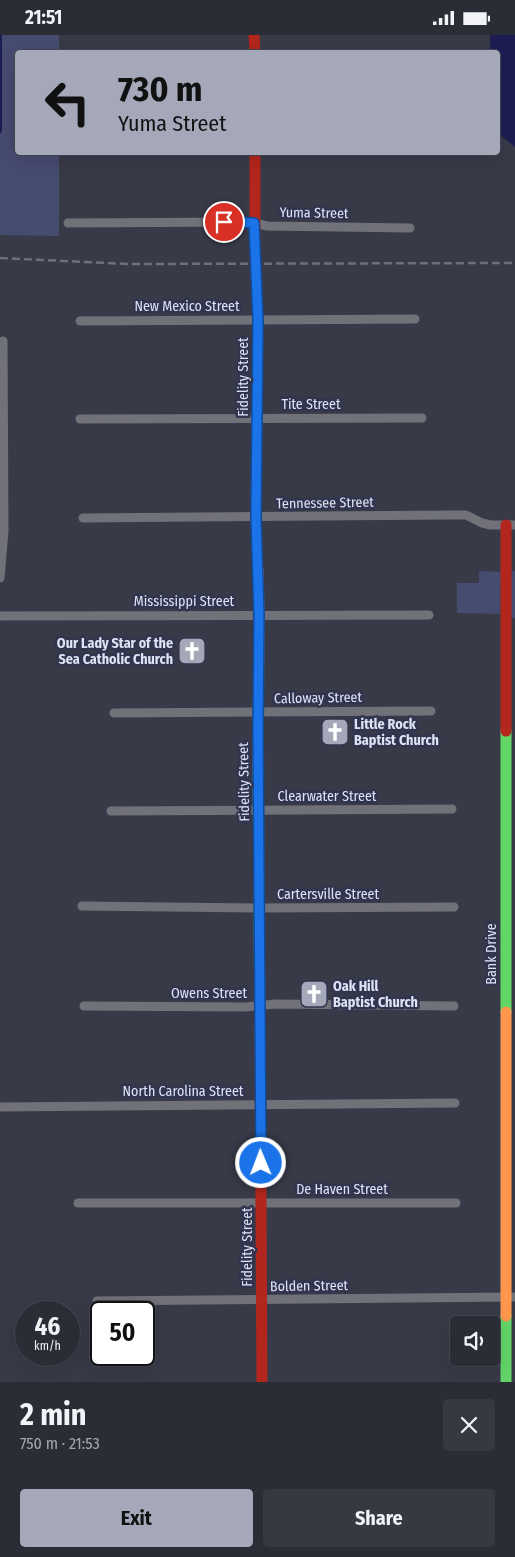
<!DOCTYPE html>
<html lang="en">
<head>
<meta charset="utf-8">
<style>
  body { margin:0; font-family:"Fira Sans Condensed",sans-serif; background:#363842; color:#f1f3f6; height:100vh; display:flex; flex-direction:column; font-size:19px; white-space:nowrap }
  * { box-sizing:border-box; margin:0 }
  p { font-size:16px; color:#a5a7ad }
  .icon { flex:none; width:28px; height:28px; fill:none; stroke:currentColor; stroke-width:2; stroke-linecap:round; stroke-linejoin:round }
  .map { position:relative; height:1347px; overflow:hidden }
  .panel { display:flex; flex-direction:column; background:#2a2c36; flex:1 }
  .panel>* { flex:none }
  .guide { position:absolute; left:15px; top:15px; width:485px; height:105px; border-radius:5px; box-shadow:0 5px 20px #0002,0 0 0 1px #464851; background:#a5a8b8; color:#111; overflow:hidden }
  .fabs { position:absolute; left:450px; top:1281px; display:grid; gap:10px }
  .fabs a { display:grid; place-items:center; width:50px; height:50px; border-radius:5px; background:#2a2c36; box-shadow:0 5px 20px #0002,0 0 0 1px #464851; font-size:25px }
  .speed { position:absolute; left:15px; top:1266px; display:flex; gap:10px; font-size:25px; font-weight:700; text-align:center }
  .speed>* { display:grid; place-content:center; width:65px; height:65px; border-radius:50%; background:#2a2c36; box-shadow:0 5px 20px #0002,0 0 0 1px #464851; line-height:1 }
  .speed small { font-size:12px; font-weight:400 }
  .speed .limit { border:2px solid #111; border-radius:8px; background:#fff; color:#111 }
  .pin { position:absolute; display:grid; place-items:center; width:42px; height:42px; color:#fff; margin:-21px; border:2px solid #fff; border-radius:50%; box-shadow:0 1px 5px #0007 }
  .me { position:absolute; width:55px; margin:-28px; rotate:359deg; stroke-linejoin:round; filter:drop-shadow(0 0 4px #0008) }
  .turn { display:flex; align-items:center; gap:18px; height:105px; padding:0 20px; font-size:22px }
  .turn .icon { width:65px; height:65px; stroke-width:2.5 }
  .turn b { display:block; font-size:35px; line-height:42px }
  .round { display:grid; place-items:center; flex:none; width:52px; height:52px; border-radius:5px; background:#363842 }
  .overview { display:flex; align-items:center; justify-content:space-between; height:85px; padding:0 20px }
  h1 { font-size:30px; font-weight:700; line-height:38px }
  .action { display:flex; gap:10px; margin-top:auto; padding:10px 20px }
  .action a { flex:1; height:58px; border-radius:5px; background:#a5a8b8; color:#111; font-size:20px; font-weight:700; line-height:58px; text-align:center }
  .action a+a { background:#363842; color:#f1f3f6 }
  .status { display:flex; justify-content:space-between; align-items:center; height:35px; padding:0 25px; background:#2a2c36; direction:ltr }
  .status svg { height:14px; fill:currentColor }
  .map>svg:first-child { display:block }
  .green { fill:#464b70 }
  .water { fill:#1d1d52 }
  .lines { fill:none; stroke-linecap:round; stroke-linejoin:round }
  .street { stroke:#707179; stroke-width:9 }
  .fast { stroke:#63d668; stroke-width:11 }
  .slow { stroke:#ff974d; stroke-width:11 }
  .jam { stroke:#b3261e; stroke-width:11 }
  .rail { stroke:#6e707a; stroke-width:2.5; stroke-dasharray:8 4; stroke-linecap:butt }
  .route-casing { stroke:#114b97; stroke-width:12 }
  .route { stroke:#1a73e8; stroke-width:9 }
  .labels { text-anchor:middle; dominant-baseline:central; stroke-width:5; stroke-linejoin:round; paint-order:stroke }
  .street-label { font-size:14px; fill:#e0e3f4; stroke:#31354f }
  .poi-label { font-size:14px; font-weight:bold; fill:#e0e3f4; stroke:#31354f; text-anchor:start }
</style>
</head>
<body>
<div class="status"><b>21:51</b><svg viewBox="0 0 49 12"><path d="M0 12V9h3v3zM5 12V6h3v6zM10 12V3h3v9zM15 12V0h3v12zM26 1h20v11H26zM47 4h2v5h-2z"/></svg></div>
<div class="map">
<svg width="515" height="1347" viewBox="0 0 515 1347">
  <rect width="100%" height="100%" fill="#383a48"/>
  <!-- green -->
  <g class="green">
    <polygon points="0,0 59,0 59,17 18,18 18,118 59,118 59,201 0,200"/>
    <polygon points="479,536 501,537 500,579 457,578 457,548 479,548"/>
    <rect x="511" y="536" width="4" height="47"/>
  </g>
  <!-- water -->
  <g class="water">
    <polygon points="0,0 2,0 2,96 0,99"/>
    <polygon points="490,0 515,0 515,112 498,98 498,18 490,17"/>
  </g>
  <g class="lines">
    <!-- street -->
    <g class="street">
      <polyline points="68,188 243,187 254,188 267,191 410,193"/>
      <polyline points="80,286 415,284"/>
      <polyline points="80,384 422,383"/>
      <polyline points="83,483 450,480 466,480 482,488 491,490 515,490"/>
      <polyline points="0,543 4,496 3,306"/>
      <polyline points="0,581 429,580"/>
      <polyline points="114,678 431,676"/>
      <polyline points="111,776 452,774"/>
      <polyline points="82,871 260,873 454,872"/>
      <polyline points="84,971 246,972 275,969 454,971"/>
      <polyline points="0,1072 455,1068"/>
      <polyline points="78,1168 456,1168"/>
      <polyline points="97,1266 515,1262"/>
    </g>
    <!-- fast -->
    <g class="fast">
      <polyline points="506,696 506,977"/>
      <polyline points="258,730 260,1003"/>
      <polyline points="506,1281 506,1347"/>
    </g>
    <!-- slow -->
    <g class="slow">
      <polyline points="258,534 259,580 258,730"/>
      <polyline points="506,977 506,1281"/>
    </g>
    <!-- jam -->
    <g class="jam">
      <polyline points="254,0 255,18"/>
      <polyline points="255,118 255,222 258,285 256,482 258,534"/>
      <polyline points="506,490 506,696"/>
      <polyline points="260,1003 262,1347"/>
    </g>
    <!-- rail -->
    <polyline class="rail" points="0,223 128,229 515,228"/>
  </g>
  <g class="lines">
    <defs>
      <polyline id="route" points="224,187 254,188 258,285 256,482 259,580 258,697 261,1128"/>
    </defs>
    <!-- route casing -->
    <use href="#route" class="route-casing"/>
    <!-- route -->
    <use href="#route" class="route"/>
  </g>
  <!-- icons -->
  <defs>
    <symbol id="church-square" viewBox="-11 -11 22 22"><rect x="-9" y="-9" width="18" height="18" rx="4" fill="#a5a8b8" stroke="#31354f"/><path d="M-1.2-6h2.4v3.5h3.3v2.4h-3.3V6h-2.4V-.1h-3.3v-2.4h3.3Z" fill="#fff"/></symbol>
  </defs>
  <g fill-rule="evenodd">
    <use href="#church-square" x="176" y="600" width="32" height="32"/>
    <use href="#church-square" x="319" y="681" width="32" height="32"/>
    <use href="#church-square" x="298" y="943" width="32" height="32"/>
  </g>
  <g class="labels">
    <!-- street labels -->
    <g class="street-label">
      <text transform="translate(314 178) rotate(1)">Yuma Street</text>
      <text x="187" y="271">New Mexico Street</text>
      <text transform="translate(243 342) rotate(-90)">Fidelity Street</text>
      <text x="311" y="369">Tite Street</text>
      <text transform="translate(325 468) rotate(-1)">Tennessee Street</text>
      <text x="184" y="566">Mississippi Street</text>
      <text transform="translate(318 663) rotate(-1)">Calloway Street</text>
      <text transform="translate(244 747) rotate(-91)">Fidelity Street</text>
      <text x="327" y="761">Clearwater Street</text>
      <text x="328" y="859">Cartersville Street</text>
      <text transform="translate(491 919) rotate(-90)">Bank Drive</text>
      <text x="209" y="958">Owens Street</text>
      <text x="183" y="1056">North Carolina Street</text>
      <text x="342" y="1154">De Haven Street</text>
      <text transform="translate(247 1212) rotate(-90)">Fidelity Street</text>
      <text transform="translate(309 1251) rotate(-1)">Bolden Street</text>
    </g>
    <!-- poi labels -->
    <g class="poi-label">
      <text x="173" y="608" text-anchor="end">Our Lady Star of the<tspan x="173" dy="16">Sea Catholic Church</tspan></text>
      <text x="354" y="689">Little Rock<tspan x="354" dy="16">Baptist Church</tspan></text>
      <text x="333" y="951">Oak Hill<tspan x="333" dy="16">Baptist Church</tspan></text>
    </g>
  </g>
</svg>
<div class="fabs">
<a><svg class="icon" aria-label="sound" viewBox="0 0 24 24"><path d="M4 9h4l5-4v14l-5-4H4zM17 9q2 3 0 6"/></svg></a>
</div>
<div class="speed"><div>46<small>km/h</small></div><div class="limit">50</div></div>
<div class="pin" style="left:224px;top:187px;background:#d93025"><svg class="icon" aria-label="arrive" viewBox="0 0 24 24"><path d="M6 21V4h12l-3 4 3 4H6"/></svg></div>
<svg class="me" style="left:261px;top:1128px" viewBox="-20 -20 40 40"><circle r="17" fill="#1a73e8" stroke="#fff" stroke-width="3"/><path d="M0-11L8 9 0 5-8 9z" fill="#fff"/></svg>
<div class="guide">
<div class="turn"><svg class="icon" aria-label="left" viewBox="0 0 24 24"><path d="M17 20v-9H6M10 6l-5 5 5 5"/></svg><div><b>730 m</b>Yuma Street</div></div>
</div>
</div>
<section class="panel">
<div class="overview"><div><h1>2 min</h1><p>750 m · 21:53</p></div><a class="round"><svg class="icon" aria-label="close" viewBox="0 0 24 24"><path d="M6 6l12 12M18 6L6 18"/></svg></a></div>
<div class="action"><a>Exit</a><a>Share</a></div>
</section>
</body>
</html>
